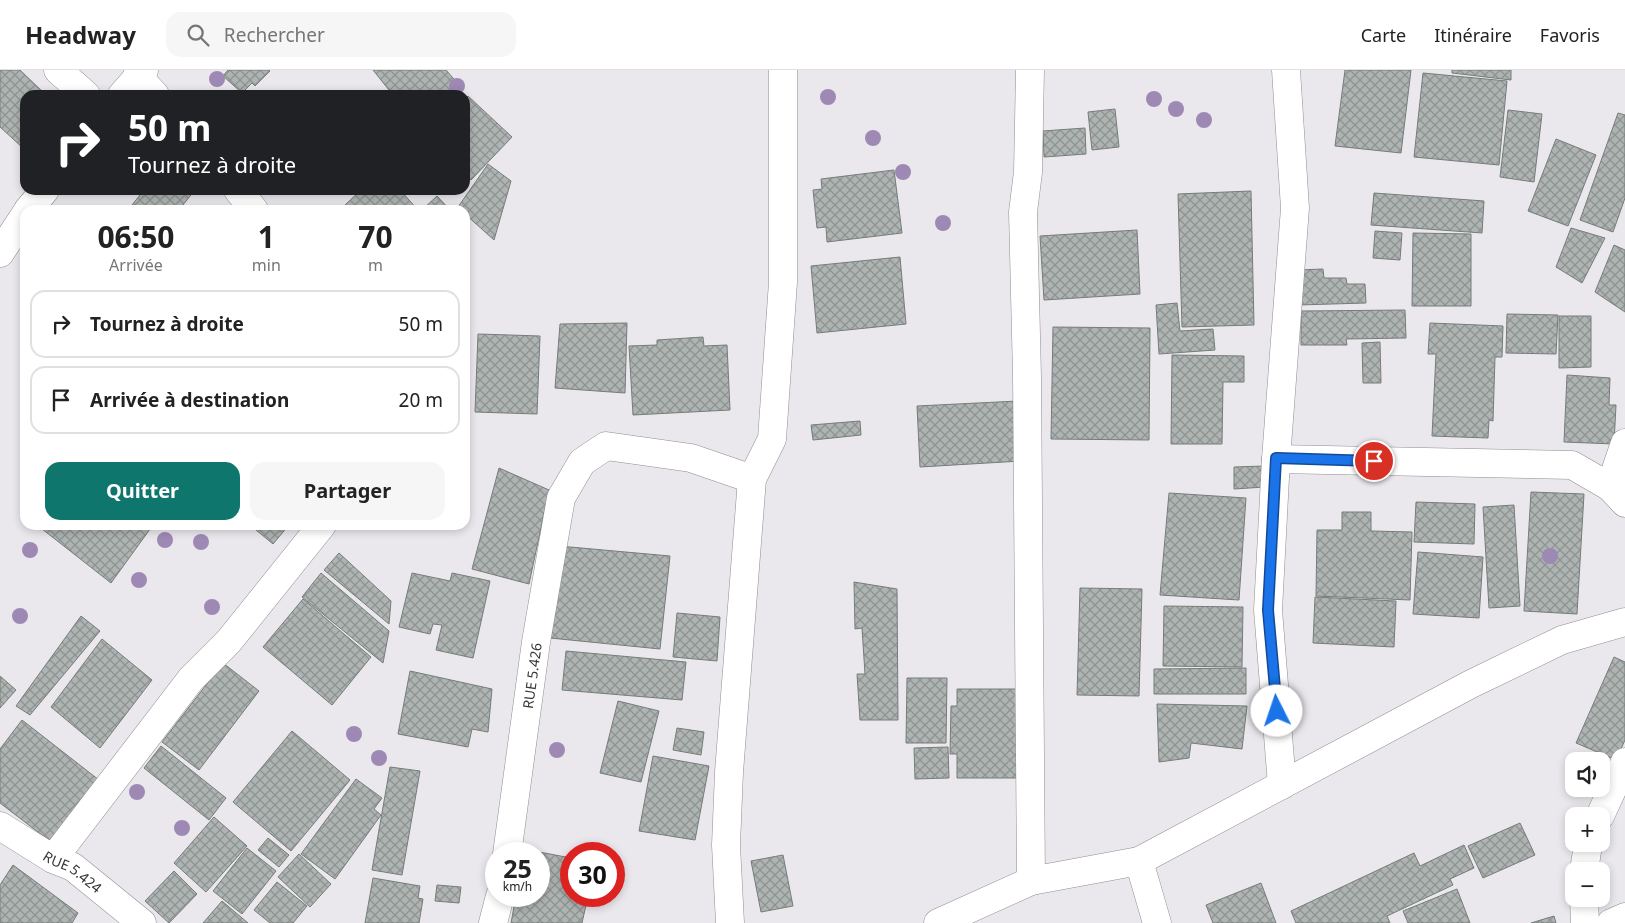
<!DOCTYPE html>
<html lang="fr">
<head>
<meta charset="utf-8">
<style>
  body { margin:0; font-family:"Noto Sans",sans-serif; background:#f6f6f6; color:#222; height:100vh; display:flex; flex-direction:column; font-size:19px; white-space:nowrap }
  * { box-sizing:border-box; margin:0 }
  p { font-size:16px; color:#767676 }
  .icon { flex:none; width:28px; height:28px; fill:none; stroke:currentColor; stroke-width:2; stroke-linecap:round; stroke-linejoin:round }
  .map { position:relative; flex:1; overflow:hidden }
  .side { position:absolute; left:20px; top:135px; width:450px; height:325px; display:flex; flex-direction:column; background:#fff; border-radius:15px; box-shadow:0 2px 8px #0003 }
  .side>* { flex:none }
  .hud { position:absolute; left:20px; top:20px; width:450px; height:105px; border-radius:15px; box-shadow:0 2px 8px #0003; background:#202124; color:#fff; overflow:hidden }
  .fabs { position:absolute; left:1565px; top:682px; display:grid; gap:10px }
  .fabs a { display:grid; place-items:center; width:45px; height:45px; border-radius:10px; background:#fff; box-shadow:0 2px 8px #0003; font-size:25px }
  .speed { position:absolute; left:485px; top:772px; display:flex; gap:10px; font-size:25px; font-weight:700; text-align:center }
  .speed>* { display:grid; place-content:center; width:65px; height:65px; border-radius:50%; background:#fff; box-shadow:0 2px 8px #0003; line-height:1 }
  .speed small { font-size:12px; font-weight:400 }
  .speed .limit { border:8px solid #d22; background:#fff; color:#111 }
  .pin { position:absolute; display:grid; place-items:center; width:42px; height:42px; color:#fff; margin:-21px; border:2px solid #fff; border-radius:50%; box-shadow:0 1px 5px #0007 }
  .me { position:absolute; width:55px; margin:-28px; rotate:356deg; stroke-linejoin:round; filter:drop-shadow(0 0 4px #0008) }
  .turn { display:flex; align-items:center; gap:18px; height:105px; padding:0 25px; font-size:22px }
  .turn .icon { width:65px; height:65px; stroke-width:2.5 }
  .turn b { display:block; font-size:35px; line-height:42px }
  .eta { display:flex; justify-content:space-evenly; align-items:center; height:85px; text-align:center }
  .eta b { font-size:30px; font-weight:700; line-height:35px }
  .cta { display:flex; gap:10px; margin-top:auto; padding:10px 25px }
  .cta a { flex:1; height:58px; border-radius:15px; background:#0f766e; color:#fff; font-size:20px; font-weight:700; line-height:58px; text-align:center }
  .cta a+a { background:#f6f6f6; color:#222 }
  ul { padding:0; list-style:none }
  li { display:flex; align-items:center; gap:15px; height:68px; margin:0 10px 8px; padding:0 15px; border:2px solid #e0e0e0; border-radius:15px }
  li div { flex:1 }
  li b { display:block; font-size:19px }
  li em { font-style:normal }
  header { display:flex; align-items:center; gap:30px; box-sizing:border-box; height:70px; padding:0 25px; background:#fff; border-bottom:1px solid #e0e0e0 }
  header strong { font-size:24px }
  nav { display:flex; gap:28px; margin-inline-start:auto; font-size:18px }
  .search { width:350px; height:45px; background:#f6f6f6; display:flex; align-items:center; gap:12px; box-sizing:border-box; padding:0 18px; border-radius:15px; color:#767676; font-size:19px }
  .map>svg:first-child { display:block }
  .building { fill:url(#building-cross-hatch); stroke:#767c79 }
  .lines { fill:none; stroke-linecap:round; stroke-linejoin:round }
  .minor-casing { stroke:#8f8d92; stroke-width:29 }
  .minor { stroke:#fff; stroke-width:28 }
  .tree { fill:#9e89b5 }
  .route-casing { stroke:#114b97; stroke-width:12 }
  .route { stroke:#1a73e8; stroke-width:9 }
  .labels { text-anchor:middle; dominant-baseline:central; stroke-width:4; stroke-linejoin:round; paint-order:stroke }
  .street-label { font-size:14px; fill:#373638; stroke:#f7f5fb }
</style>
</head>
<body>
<header>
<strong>Headway</strong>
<div class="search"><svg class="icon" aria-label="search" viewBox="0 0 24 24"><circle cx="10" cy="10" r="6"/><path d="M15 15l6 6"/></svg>Rechercher</div>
<nav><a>Carte</a><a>Itinéraire</a><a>Favoris</a></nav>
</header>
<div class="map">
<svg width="1625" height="853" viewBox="0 0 1625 853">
  <defs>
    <pattern id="building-cross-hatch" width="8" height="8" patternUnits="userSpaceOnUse" patternTransform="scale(1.25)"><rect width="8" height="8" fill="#aeb4b2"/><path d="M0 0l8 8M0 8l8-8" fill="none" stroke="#8e9392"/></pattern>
  </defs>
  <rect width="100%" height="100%" fill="#eae8ed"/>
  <!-- building -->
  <g class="building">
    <polygon points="0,0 20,0 46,25 25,25 25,76 23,78 0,57"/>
    <polygon points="228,0 269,0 270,1 255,16 252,13 242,23 223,6"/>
    <polygon points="373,0 446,0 459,15 448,25 393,25"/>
    <polygon points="1345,0 1411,0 1401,83 1335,76"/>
    <polygon points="1452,0 1511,0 1511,10 1452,3"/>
    <polygon points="1423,3 1507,11 1499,95 1414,87"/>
    <polygon points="468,26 512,67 471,110 465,104 465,29"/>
    <polygon points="1115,39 1119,77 1092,80 1088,42"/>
    <polygon points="1508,40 1542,44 1534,112 1500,107"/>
    <polygon points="1618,43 1625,45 1625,128 1613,162 1580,150"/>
    <polygon points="1085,58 1086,84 1044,87 1043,61"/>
    <polygon points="1556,69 1596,85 1568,156 1528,141"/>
    <polygon points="488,94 511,111 494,170 465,144 465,140 461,140 458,137"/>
    <polygon points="894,100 902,163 827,172 826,157 817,158 813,120 822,119 821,109"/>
    <polygon points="144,120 193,120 194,121 179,140 128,140"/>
    <polygon points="361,120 400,120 418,140 348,140 344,136"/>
    <polygon points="1251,121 1254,255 1182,257 1178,124"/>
    <polygon points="1374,123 1484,131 1482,163 1371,155"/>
    <polygon points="437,126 450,140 423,139"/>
    <polygon points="1571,158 1605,168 1582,213 1556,197"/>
    <polygon points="1137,160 1140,224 1044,230 1040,166"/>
    <polygon points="1375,161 1402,163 1400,190 1373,188"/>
    <polygon points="1413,163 1471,164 1471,236 1412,236"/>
    <polygon points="1614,175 1625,180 1625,242 1595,222"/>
    <polygon points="900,187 906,254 817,263 811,196"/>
    <polygon points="1323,199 1324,208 1346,208 1347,214 1365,214 1366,233 1298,235 1297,200"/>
    <polygon points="1177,233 1180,261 1213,259 1215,280 1159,284 1156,235"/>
    <polygon points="1405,240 1406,268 1346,269 1347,275 1301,275 1301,241"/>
    <polygon points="1507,244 1558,245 1556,284 1506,283"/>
    <polygon points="1559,246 1591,246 1591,297 1559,298"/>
    <polygon points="627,253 625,323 555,318 560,254"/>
    <polygon points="1430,253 1503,256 1502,287 1495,287 1493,351 1489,350 1488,368 1432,366 1436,284 1428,284"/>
    <polygon points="1053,257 1150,258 1149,370 1051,369"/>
    <polygon points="478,264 540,266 537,344 475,342"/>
    <polygon points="703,267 704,276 727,275 730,340 633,345 629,276 657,275 657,270"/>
    <polygon points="1380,272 1381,313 1363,313 1362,273"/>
    <polygon points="1172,285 1244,286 1244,312 1223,312 1222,374 1171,374"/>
    <polygon points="1567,305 1610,308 1609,335 1616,335 1614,374 1564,372"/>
    <polygon points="1018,331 1021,391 920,397 917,336"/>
    <polygon points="860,351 861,365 813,370 811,355"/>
    <polygon points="1264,396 1265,417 1234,419 1234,397"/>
    <polygon points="499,398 549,420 529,514 472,499"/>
    <polygon points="1531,422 1584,424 1577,544 1524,541"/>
    <polygon points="1169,423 1246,428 1239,530 1160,525"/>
    <polygon points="1416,432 1475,434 1474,474 1414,472"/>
    <polygon points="1514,435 1520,536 1489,538 1483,437"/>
    <polygon points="1342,442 1371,442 1371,461 1412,462 1410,530 1316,526 1317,460 1342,460"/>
    <polygon points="37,455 76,455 81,459 84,455 153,455 111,513"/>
    <polygon points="250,455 289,455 273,474"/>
    <polygon points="559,476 670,486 660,579 550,568"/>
    <polygon points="1418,482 1483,487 1479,548 1413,544"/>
    <polygon points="339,483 391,531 389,554 324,500"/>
    <polygon points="321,503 389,561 383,593 302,527"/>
    <polygon points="412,503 450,511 452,503 490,511 473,588 436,580 442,555 433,554 430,564 399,557"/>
    <polygon points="854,512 897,519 898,650 860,650 857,604 865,604 862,558 855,559"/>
    <polygon points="1080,518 1142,519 1139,626 1077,625"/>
    <polygon points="1315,527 1396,531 1394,577 1313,573"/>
    <polygon points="303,529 371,587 332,635 263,577"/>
    <polygon points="1164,536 1243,537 1242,597 1163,596"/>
    <polygon points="677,543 720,547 717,591 673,587"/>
    <polygon points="81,546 100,561 30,645 16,636"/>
    <polygon points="102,569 152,610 100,678 51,637"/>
    <polygon points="566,581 686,592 682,630 562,620"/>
    <polygon points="1614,587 1625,592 1625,670 1616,690 1576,673"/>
    <polygon points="223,593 259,621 199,700 162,672"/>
    <polygon points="1246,598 1246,624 1154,624 1154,599"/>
    <polygon points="410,601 492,619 488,662 472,659 468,677 398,664"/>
    <polygon points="0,606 16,620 0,638"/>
    <polygon points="907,608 947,608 946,673 906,673"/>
    <polygon points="957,619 1017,619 1017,708 957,708 957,684 950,684 951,636 957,636"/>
    <polygon points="618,631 659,641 641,712 600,703"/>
    <polygon points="1157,634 1247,636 1242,679 1191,673 1189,688 1159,692"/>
    <polygon points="22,650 99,710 51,772 0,733 0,679"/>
    <polygon points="677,658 704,662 701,685 673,680"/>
    <polygon points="292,661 350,710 291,781 233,732"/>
    <polygon points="161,676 226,728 209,750 144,698"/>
    <polygon points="948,677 949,708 915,709 914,678"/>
    <polygon points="653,686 709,696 695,770 639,761"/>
    <polygon points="390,697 420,701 402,805 372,800"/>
    <polygon points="356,709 382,728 374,739 381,745 335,809 301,784"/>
    <polygon points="214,747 247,776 206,822 174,793"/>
    <polygon points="1520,753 1535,785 1483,808 1468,776"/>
    <polygon points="268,768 289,785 279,797 258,780"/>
    <polygon points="1464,775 1474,798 1450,809 1453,815 1387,846 1390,853 1296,853 1291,841 1414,783 1420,796"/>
    <polygon points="247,778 276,801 242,844 213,821"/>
    <polygon points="534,781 571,788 571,826 588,826 582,853 511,853 516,826 539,826 539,784 534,784"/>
    <polygon points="299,784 331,814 310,837 278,807"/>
    <polygon points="783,785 793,836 761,842 751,791"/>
    <polygon points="13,795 78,843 72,853 0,853 0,815"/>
    <polygon points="174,801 197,824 169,853 145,831"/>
    <polygon points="373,808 420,816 418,828 423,829 419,853 365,853"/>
    <polygon points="277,812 307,836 293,853 270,853 254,840"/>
    <polygon points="1261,813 1276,853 1213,853 1206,835"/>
    <polygon points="437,815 461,817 459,833 435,831"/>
    <polygon points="1457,819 1470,853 1408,853 1403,841"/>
    <polygon points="222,831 248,853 203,853"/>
    <polygon points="1554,846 1556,853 1531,853"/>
  </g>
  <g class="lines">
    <defs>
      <g id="minor">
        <polyline points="58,0 86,25"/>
        <polyline points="1030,0 1028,102 1023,142 1027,306 1031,811"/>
        <polyline points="137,6 155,25"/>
        <polyline points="122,25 144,0"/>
        <polyline points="238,120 254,140"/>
        <polyline points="28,140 45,120"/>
        <polyline points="0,183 25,145"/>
        <polyline points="1276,389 1572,395 1610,417 1625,433"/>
        <polyline points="1610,417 1625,373"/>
        <polyline points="1282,715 1268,540 1276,389 1295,138 1286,0"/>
        <polyline points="1600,746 1625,692"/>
        <path id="s1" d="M0,756L53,789L73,797L142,853"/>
        <path id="s2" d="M507,784L536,572L561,428L582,392L606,376L691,388L752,409"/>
        <polyline points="53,789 191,609 229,571 322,455"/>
        <polyline points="1139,791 1157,853"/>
        <polyline points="1584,801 1587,781 1589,774"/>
        <polyline points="1584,829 1585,853"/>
        <polyline points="493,853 500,826"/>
        <polyline points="730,853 726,775 729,702 752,409 772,369 783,212 783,0"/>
        <polyline points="938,853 1031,811 1139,791 1471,614 1562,570 1625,552"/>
        <polyline points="1611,853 1625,847"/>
      </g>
    </defs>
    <!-- minor casing -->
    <use href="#minor" class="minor-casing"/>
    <!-- minor -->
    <use href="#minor" class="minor"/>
  </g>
  <!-- trees -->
  <g class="tree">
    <circle cx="217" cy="9" r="8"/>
    <circle cx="457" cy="16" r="8"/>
    <circle cx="828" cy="27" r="8"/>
    <circle cx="1154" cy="29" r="8"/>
    <circle cx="1176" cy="39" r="8"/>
    <circle cx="1204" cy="50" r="8"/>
    <circle cx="873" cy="68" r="8"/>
    <circle cx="903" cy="102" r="8"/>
    <circle cx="943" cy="153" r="8"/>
    <circle cx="165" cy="470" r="8"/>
    <circle cx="201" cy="472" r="8"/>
    <circle cx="30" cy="480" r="8"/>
    <circle cx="1550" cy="486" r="8"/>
    <circle cx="139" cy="510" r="8"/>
    <circle cx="212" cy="537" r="8"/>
    <circle cx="20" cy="546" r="8"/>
    <circle cx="354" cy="664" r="8"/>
    <circle cx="557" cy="680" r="8"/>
    <circle cx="379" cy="688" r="8"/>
    <circle cx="137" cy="722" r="8"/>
    <circle cx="182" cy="758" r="8"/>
  </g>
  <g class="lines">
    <defs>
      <polyline id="route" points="1277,641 1268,540 1276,388 1374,391"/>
    </defs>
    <!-- route casing -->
    <use href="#route" class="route-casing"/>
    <!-- route -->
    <use href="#route" class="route"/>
  </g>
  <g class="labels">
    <!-- street labels -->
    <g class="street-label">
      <text stroke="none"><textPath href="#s2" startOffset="180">RUE 5.426</textPath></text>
      <text stroke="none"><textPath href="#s1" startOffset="86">RUE 5.424</textPath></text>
    </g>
  </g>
</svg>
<div class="fabs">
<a><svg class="icon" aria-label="sound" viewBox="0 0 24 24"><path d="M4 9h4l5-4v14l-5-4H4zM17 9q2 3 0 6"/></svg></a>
<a>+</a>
<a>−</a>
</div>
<div class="speed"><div>25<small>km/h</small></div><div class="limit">30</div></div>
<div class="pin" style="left:1374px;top:391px;background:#d93025"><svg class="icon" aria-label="arrive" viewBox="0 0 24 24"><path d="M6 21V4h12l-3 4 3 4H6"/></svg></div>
<svg class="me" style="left:1277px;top:641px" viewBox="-20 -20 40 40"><circle r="19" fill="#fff"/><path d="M0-13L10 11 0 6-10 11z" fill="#1a73e8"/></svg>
<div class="hud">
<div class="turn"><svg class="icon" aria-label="right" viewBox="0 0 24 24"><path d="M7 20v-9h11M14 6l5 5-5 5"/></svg><div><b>50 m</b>Tournez à droite</div></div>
</div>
<section class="side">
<div class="eta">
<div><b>06:50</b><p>Arrivée</p></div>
<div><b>1</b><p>min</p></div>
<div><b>70</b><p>m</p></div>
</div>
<ul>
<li><svg class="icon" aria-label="right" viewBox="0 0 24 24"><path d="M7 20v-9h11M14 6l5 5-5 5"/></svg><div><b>Tournez à droite</b></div><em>50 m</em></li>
<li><svg class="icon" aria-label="arrive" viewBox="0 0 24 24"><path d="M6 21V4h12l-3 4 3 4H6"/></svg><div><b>Arrivée à destination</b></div><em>20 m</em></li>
</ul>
<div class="cta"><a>Quitter</a><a>Partager</a></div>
</section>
</div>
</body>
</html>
